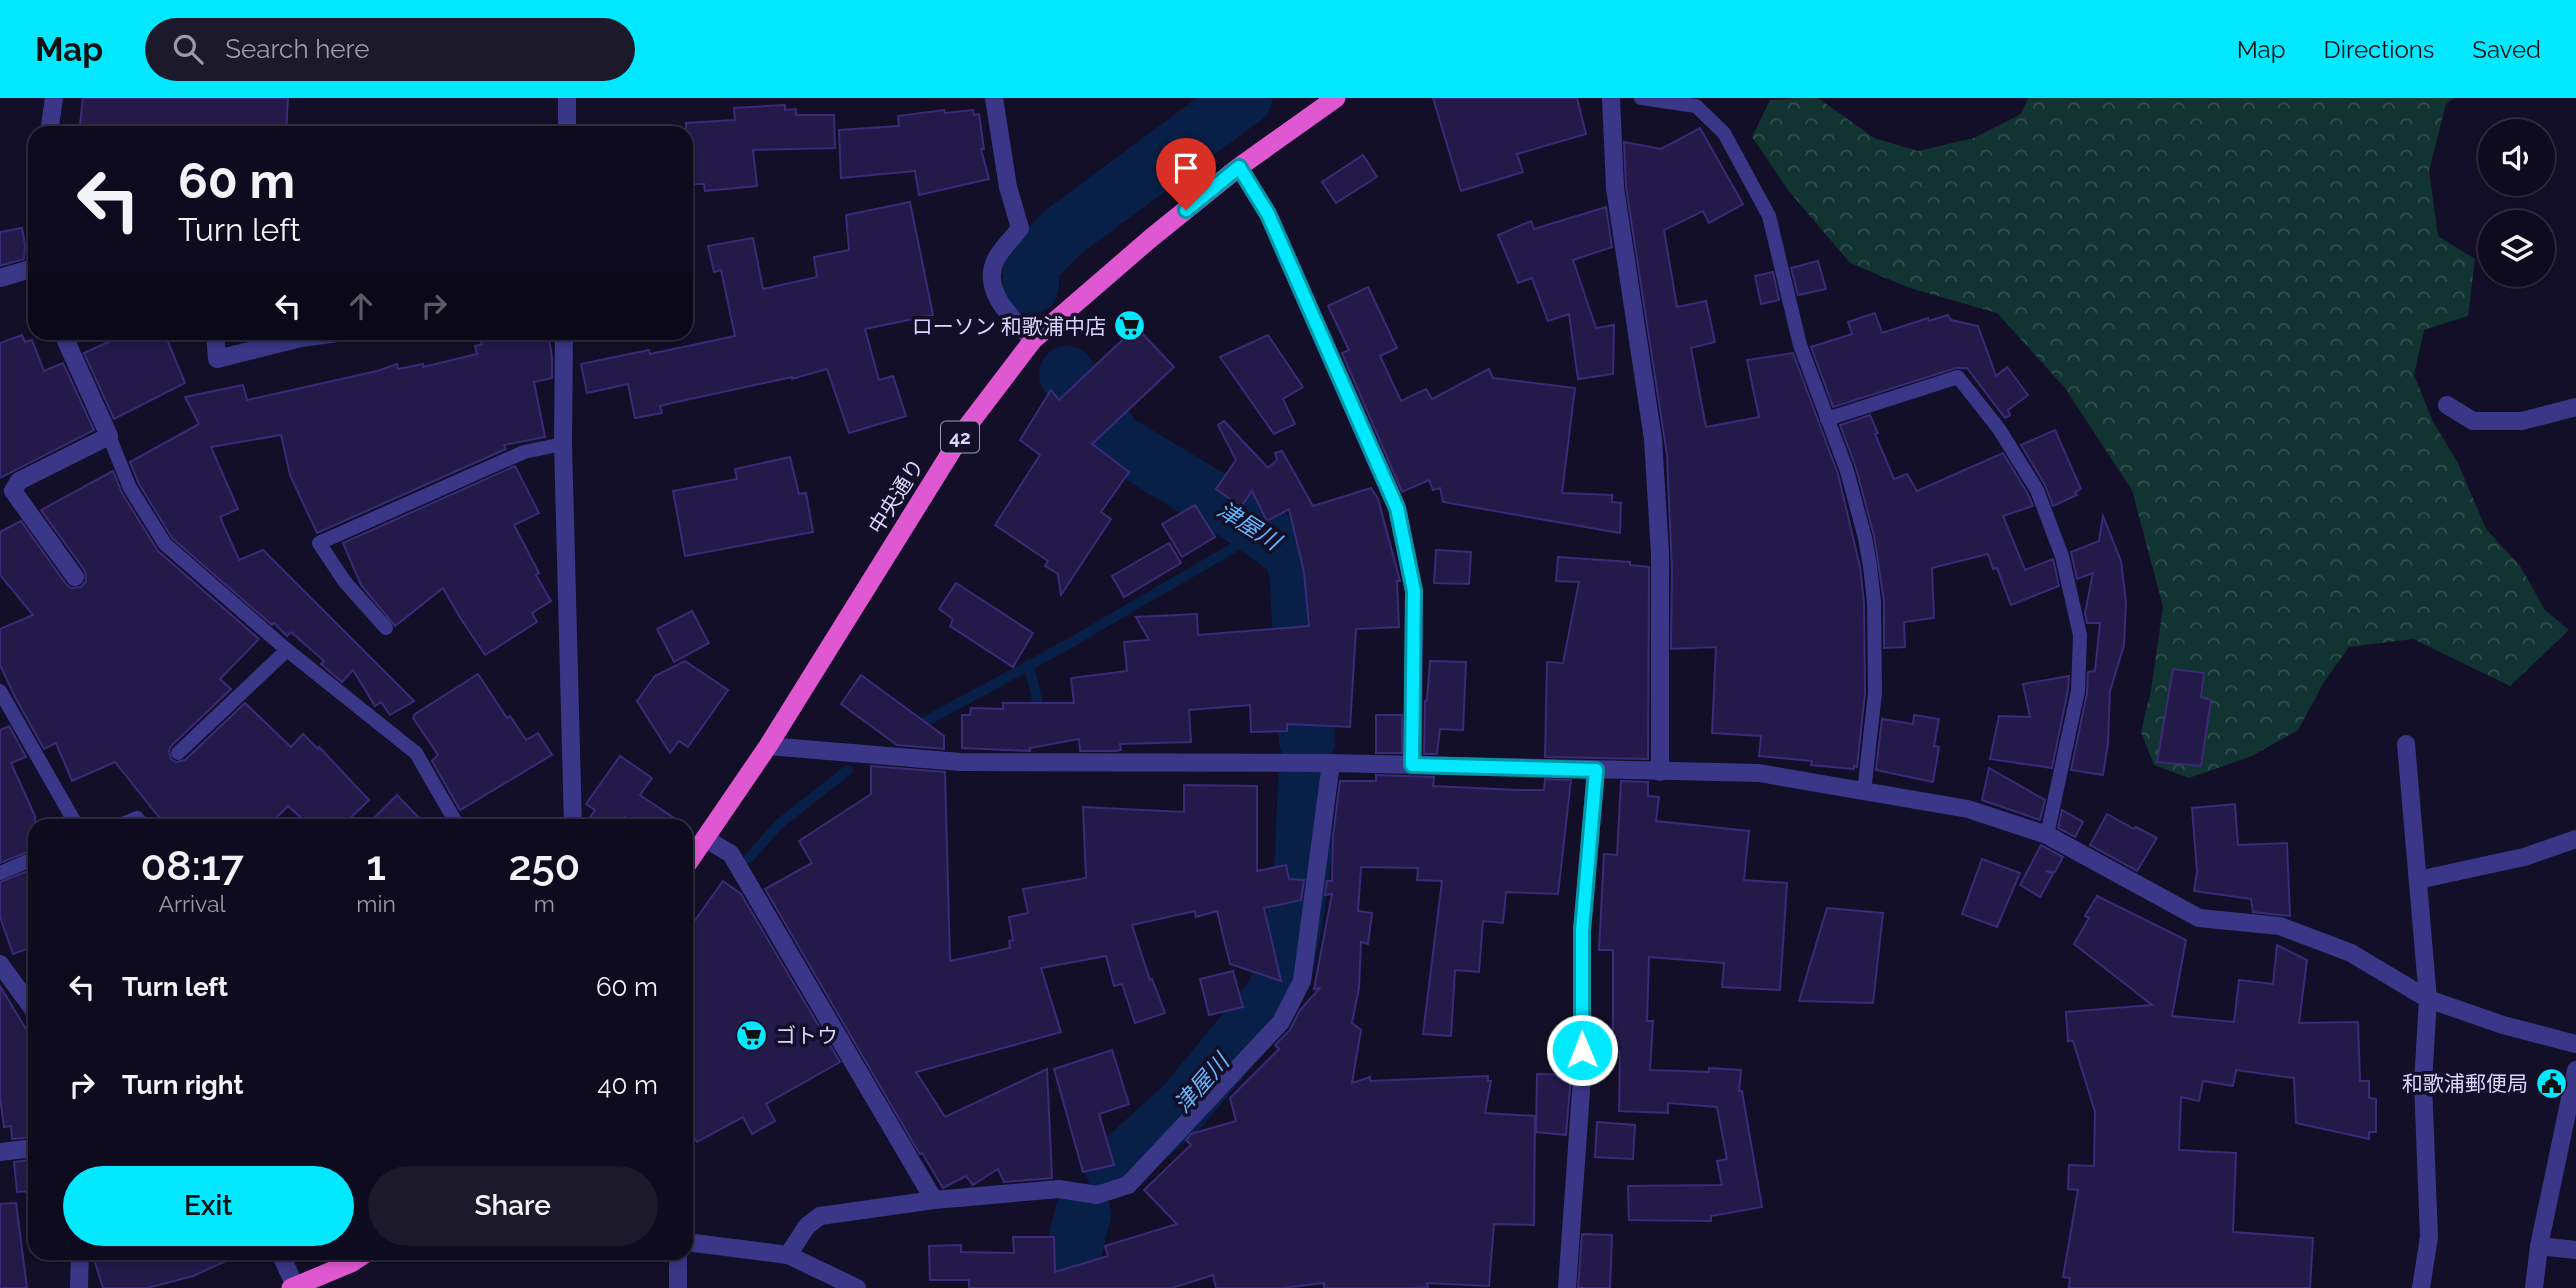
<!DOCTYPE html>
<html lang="en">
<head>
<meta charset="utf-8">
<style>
  body { margin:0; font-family:Raleway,"Noto Sans JP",sans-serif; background:#1c192b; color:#f1f3f6; height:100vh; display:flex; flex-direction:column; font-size:26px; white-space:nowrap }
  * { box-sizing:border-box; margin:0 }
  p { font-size:23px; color:#9b9ba4 }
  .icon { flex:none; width:38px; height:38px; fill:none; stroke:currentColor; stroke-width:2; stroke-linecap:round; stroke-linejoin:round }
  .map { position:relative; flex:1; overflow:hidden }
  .drawer { position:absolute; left:28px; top:721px; width:665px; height:441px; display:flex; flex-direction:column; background:#0e0b1e; border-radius:21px; box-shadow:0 4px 10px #0003,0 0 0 2px #2e2b3c }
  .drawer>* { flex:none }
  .banner { position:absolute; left:28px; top:28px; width:665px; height:214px; border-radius:21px; box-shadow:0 4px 10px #0003,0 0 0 2px #2e2b3c; background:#0e0b1e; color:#f1f3f6; overflow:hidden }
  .buttons { position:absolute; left:2478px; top:21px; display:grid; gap:14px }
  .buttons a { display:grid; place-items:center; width:77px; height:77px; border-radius:50%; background:#0e0b1e; box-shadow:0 4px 10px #0003,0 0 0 2px #2e2b3c; font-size:35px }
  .pin { position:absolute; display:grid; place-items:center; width:60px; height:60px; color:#fff; margin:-72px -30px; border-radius:50% 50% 50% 0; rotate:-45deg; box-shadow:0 0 7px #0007 }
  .pin .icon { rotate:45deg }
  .me { position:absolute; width:77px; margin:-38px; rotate:359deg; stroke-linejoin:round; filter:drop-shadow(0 0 5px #0008) }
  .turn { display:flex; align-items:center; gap:24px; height:147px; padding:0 35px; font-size:32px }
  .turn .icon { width:91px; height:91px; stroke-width:2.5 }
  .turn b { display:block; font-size:49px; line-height:60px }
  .lanes { display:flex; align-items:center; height:66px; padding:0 35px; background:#0003; justify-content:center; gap:35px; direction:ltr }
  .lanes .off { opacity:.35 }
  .eta { display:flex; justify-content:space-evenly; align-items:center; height:119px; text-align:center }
  .eta b { font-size:42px; font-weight:600; line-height:49px }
  .button { display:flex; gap:14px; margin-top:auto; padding:14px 35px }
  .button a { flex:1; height:80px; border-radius:42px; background:#02e8ff; color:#111; font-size:28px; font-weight:600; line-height:80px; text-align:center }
  .button a+a { background:#1c192b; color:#f1f3f6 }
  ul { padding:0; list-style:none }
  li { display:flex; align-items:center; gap:21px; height:98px; padding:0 35px }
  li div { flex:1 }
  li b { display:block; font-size:26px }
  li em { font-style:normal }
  header { display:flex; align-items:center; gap:42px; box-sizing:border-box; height:98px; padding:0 35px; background:#02e8ff; color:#111 }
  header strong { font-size:33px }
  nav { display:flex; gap:38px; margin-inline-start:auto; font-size:24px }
  .search { width:490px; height:63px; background:#1c192b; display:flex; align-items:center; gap:18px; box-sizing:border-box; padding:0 24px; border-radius:38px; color:#9b9ba4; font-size:26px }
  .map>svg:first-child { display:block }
  .forest { fill:url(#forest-crowns) }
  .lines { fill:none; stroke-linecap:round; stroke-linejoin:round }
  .stream { stroke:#082048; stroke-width:10 }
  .river { stroke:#082048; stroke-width:56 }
  .building { fill:#231a4a; stroke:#392b77; stroke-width:2 }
  .service { stroke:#3a3789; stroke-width:14 }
  .minor { stroke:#3a3789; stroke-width:18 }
  .tertiary { stroke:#3a3789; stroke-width:18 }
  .trunk { stroke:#e057d2; stroke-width:19 }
  .route-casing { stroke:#0197a6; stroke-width:18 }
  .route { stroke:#02e8ff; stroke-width:12 }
  .labels { text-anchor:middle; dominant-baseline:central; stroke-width:7; stroke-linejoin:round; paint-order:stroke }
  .shield { fill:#130f28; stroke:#9e9abe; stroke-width:2 }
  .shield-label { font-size:19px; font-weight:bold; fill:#dad6ff }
  .poi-label { font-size:21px; fill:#dad6ff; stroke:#130f28; text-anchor:end }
  .street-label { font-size:21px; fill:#dad6ff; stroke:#130f28 }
  .water-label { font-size:23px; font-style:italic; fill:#64b8ff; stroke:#130f28 }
</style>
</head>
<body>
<header>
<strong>Map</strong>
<div class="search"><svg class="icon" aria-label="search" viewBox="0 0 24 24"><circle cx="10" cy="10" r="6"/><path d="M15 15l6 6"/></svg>Search here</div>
<nav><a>Map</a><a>Directions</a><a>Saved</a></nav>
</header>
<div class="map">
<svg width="2576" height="1190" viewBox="0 0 2576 1190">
  <defs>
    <pattern id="forest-crowns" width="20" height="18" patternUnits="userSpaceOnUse" patternTransform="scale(1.75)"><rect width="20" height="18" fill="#113331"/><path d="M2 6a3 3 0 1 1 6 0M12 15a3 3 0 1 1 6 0" fill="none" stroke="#335050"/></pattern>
  </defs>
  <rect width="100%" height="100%" fill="#130f28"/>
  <!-- forest -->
  <polygon class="forest" points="1797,0 1818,0 1874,40 1918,53 1974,40 2021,16 2028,0 2454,0 2446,6 2429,73 2438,138 2475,161 2468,218 2424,232 2414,277 2433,324 2457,363 2486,431 2520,468 2545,512 2569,532 2510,588 2413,541 2349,549 2324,584 2298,632 2252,658 2189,680 2154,667 2141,634 2151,592 2163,509 2132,392 2065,290 1997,215 1910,190 1850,165 1788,92 1752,39 1770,2"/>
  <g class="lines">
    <!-- stream -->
    <g class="stream">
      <polyline points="1029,566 1040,616"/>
      <polyline points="915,629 1063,549 1240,446 1242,419"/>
      <polyline points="749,760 779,726 848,672"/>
    </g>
    <!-- river -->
    <g class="river">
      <polyline points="1031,188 1031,167 1063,134 1244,0"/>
      <polyline points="1067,276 1116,343 1242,419 1291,454 1297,473 1307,642"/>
      <polyline points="1113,1071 1184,1007 1272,900 1285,870 1297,809 1303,760 1306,682"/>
      <polyline points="1070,1190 1069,1172 1083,1115"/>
    </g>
  </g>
  <!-- building -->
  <g class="building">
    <polygon points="83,0 288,0 286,35 243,35 243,30 193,32 192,35 79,35"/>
    <polygon points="1433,0 1577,0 1586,36 1517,56 1523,74 1461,93"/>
    <polygon points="785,7 785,12 796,11 796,17 834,17 835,50 753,52 757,88 705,93 704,86 686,86 686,25 735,22 734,10"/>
    <polygon points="944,12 945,15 973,12 974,17 979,16 984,51 981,51 989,81 919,97 915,73 841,80 839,32 899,28 898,18"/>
    <polygon points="1700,30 1743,106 1709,125 1703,113 1664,132 1677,209 1706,203 1715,244 1691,250 1706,329 1759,319 1747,262 1793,255 1838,376 1860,469 1864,505 1865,595 1857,669 1854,668 1854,671 1811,667 1812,663 1759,658 1761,638 1712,635 1716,549 1671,551 1672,472 1667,357 1626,89 1624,44 1661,51"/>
    <polygon points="1363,57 1377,79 1336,105 1322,84"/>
    <polygon points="910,104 933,217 865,231 879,282 893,278 906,318 849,335 827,271 792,281 792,279 672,305 660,308 662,315 635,320 628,286 587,295 581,266 649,252 650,256 735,238 721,172 714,174 708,148 753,140 763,191 817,179 814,159 849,152 846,117"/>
    <polygon points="1606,109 1612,149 1573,162 1596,230 1614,227 1613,276 1578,281 1569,216 1548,223 1532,180 1518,185 1498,137 1531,123 1534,131"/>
    <polygon points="22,130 25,147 24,161 0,168 0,134"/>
    <polygon points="1818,163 1826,191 1798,197 1791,170"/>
    <polygon points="1773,174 1779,202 1761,206 1755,178"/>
    <polygon points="1368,189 1397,250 1380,258 1401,303 1426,291 1432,301 1489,271 1493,280 1575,290 1562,395 1612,397 1612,404 1621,405 1620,435 1443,404 1440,390 1433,392 1429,382 1402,394 1342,255 1349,252 1328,208"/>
    <polygon points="1875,215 1882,235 1928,220 1929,223 1948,217 1951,222 1978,228 1996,278 2007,269 2028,297 2008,312 2010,317 2005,320 1967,270 1956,270 1833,309 1811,249 1852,236 1848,224"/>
    <polygon points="1136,229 1174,269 1092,346 1129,374 1101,414 1111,421 1061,497 1058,476 1045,468 1048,463 995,427 1040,357 1020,342 1051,292 1059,302"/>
    <polygon points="130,234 164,234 185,285 114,321 84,255"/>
    <polygon points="511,234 548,234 552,259 552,280 534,284 545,339 504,347 506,351 317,435 290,377 281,337 211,349 238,411 220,419 239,462 263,452 414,603 390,617 381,604 375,608 353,572 342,584 321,566 324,563 291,534 287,538 274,525 272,527 172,440 139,386 130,364 199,326 185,299 243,287 247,302 377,273 397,266 398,271 423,266 423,269 477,256 475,248 482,246 480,241"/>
    <polygon points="22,237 25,244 32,242 44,273 63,265 94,332 0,380 0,245"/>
    <polygon points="1268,237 1303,289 1283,301 1295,326 1274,336 1220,259"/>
    <polygon points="1870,317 1878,335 1875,336 1894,381 1907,376 1917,393 2003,355 2028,396 2033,408 2003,418 2025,472 2053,461 2059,488 2011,507 1997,470 1993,471 1988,456 1932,470 1934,520 1904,524 1905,549 1884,550 1884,503 1874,438 1856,370 1840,327"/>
    <polygon points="1224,323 1268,370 1277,362 1275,355 1282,353 1313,408 1371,390 1378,401 1400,483 1397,483 1399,529 1356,531 1350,629 1287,626 1287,633 1251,634 1250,607 1189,612 1191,644 1120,646 1121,652 1116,653 1080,653 1079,641 1030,650 1030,653 962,650 962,617 970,617 971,610 1003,611 1003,605 1074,605 1071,580 1127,573 1124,544 1149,542 1136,519 1197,516 1198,537 1309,528 1304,474 1289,411 1267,423 1252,393 1241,409 1216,391 1236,362 1218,327"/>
    <polygon points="2055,332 2081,391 2075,394 2077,397 2053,408 2045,387 2021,347"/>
    <polygon points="790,359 799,396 806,395 813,434 685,458 673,393 737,381 735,371"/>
    <polygon points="515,368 539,415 514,427 539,475 536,477 551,503 532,515 537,524 485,557 459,518 443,490 395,528 361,487 343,445"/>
    <polygon points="113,373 122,395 158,453 259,541 220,581 231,591 171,648 169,653 171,661 176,664 185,662 245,605 291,649 303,636 318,651 319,649 369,702 342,728 310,728 288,708 268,728 166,728 115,664 72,683 56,645 44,651 15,599 0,567 0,531 33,517 0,477 0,434 21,423 66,486 71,490 81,489 86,483 85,473 41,412"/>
    <polygon points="1195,407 1215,439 1182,459 1162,426"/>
    <polygon points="2103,418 2121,463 2126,504 2124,547 2110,593 2108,645 2103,677 2071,672 2087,595 2088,574 2095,573 2100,525 2087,525 2085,515 2093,475 2077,481 2071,454 2099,443"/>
    <polygon points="1169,445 1181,465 1124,499 1112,478"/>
    <polygon points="1436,452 1471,454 1469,486 1434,485"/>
    <polygon points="1558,459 1630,464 1630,467 1649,469 1648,661 1545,659 1547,564 1563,565 1579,484 1556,483"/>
    <polygon points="956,485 1033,535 1013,569 950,528 953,521 939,511"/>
    <polygon points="692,513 709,545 674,564 657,531"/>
    <polygon points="685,563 728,592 688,649 679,643 670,655 637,603 655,578"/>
    <polygon points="1430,563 1466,564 1463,632 1440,631 1437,656 1424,656 1425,603 1427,602"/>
    <polygon points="2173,571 2204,575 2201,599 2211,602 2201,668 2157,664"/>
    <polygon points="478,576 507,620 510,618 526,642 538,635 552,657 460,712 432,663 438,657 413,620 415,616"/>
    <polygon points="861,577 944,638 944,651 897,647 841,606"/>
    <polygon points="2069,578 2068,592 2052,670 1990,661 1999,618 2030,619 2023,586"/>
    <rect x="1376" y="617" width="26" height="38"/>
    <polygon points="1914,617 1939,621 1934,648 1939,649 1933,684 1876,672 1882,621 1913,626"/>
    <polygon points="9,628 26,659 11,665 35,718 35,751 0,765 0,632"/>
    <polygon points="620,658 652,680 640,697 686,728 643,728 625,719 619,728 584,728 595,712 586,706"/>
    <polygon points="871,668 945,674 950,863 1010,850 1009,843 1013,842 1009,819 1028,815 1023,791 1086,780 1083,709 1184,714 1184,687 1257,688 1257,773 1286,767 1289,781 1304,782 1301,802 1264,810 1281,883 1230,866 1217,813 1196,819 1195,813 1132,827 1150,882 1152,881 1165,915 1135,925 1122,886 1114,888 1106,858 1041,870 1061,934 916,974 945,1019 1047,971 1052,1080 1004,1084 998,1071 973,1087 966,1078 943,1090 922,1055 920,1056 915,1048 765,791 812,765 799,743 871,696"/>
    <polygon points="1989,670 2045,702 2040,722 1982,702"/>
    <polygon points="1376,677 1434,679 1433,688 1517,692 1544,692 1545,681 1571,682 1558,796 1506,794 1503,825 1483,823 1479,874 1455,872 1451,938 1423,936 1442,783 1417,782 1418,770 1361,769 1358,813 1372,815 1368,846 1361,844 1359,890 1352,925 1361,932 1352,985 1370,979 1370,983 1488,978 1488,983 1491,983 1485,1015 1535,1018 1534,1127 1494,1126 1489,1188 1427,1185 1428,1189 1411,1190 1324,1190 1324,1185 1283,1190 1216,1190 1213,1177 1172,1190 969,1190 969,1182 930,1182 929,1148 961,1147 961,1154 1014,1155 1013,1139 1054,1139 1055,1174 1108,1158 1105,1148 1177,1126 1144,1092 1191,1047 1186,1042 1191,1036 1236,1023 1230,1000 1279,951 1275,947 1290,932 1300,912 1320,890 1314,891 1332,796 1325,797 1327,783 1332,783 1333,738 1340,683 1376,683"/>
    <polygon points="1621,683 1648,684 1648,698 1659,699 1656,723 1749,733 1744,782 1787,785 1780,892 1722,889 1724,865 1649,859 1647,923 1653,923 1650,972 1709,974 1709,970 1741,972 1739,993 1742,993 1762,1109 1711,1118 1711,1123 1629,1122 1628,1088 1722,1087 1717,1063 1727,1061 1717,1009 1668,1005 1668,1015 1619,1013 1620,954 1613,954 1613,852 1599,852 1604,756 1617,757"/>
    <polygon points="397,697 427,728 366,728"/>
    <polygon points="2235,706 2238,747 2287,745 2290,818 2253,814 2251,801 2194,793 2197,774 2192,710"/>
    <polygon points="2062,712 2083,724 2075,739 2058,730"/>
    <polygon points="2107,716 2134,731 2136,729 2157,740 2137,773 2090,747"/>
    <polygon points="2041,747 2063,759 2055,774 2046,773 2053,776 2040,799 2020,787"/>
    <polygon points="1982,761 2020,775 1997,829 1962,816"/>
    <polygon points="35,770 35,848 13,856 0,819 0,784"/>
    <polygon points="723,783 741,796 840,964 766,1006 775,1023 752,1036 743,1019 697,1044 686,1026 686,835"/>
    <polygon points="2097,798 2186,842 2172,918 2234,924 2239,882 2273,886 2277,847 2307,862 2299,925 2358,924 2360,983 2369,983 2369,1000 2376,1001 2376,1034 2369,1034 2369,1041 2296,1025 2294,980 2236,972 2233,988 2203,983 2199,1003 2181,999 2179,1052 2236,1055 2233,1134 2313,1140 2310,1190 2069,1190 2070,1180 2063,1179 2078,1092 2068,1091 2069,1067 2094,1068 2095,1014 2073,943 2068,943 2066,914 2152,907 2074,846 2089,820 2085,818"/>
    <polygon points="1827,810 1883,815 1873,905 1799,903"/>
    <polygon points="1233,873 1243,909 1209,917 1200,881"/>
    <polygon points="0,888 35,946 35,1039 12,1041 11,1028 4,1029 0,999"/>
    <polygon points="1112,952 1129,1006 1099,1016 1114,1067 1083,1074 1054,971"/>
    <polygon points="1537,976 1571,977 1566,1037 1536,1034"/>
    <polygon points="1597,1024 1635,1027 1633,1061 1595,1059"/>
    <polygon points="35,1061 35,1093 17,1094 14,1064"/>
    <polygon points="16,1105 27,1190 0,1190 0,1106"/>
    <polygon points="1582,1136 1612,1137 1610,1190 1578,1190"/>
    <polygon points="92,1155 244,1155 193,1178 147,1190 103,1190"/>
  </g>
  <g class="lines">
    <!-- service -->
    <g class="service">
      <polyline points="1641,0 1696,8 1724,35 1769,118 1800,247 1847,373 1865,440 1870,468 1874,504 1875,595 1864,694"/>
      <polyline points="1827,321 1958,279 1999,331 2037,392 2062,458 2080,537 2078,593 2047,737"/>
      <polyline points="109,338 130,390 165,446 287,552 416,655 458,728"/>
      <polyline points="386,530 345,484 319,445 524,354 563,346"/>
      <polyline points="0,593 77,728"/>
      <polyline points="178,655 287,552"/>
      <polyline points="117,728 137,720 143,728"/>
      <polyline points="0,775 35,760"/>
    </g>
    <!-- minor -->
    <g class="minor">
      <path d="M994,0L1008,89L1020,130C1013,140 1002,150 996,161C980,193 1013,221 1033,242"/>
      <polyline points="1611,0 1615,90 1653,341 1660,456 1660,674"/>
      <polyline points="49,35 54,0"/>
      <polyline points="567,35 567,0"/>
      <polyline points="1239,69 1268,116 1397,410 1414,493 1413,667"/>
      <polyline points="35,151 35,173"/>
      <polyline points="0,180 34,170"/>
      <polyline points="62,234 109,338 19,383 13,393 75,479"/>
      <polyline points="215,234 217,261 301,240 345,234"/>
      <polyline points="564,234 563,346 573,728"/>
      <polyline points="2447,307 2473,323 2522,323 2576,309"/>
      <polyline points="2406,646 2428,901 2423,985 2429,1139 2421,1190"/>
      <polyline points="768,648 960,664 1331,665 1759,675 1968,711 2047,737 2199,820 2280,828 2351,855 2428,901 2503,927 2576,946"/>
      <polyline points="706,741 731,756 934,1102"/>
      <polyline points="2418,782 2524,759 2576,741"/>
      <polyline points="0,866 35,914"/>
      <polyline points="0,1054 35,1050"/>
      <polyline points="2539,1148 2576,1152"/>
      <polyline points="280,1155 296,1190"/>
      <polyline points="788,1157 807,1128 820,1118 934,1102 1059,1091 1097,1097 1128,1087 1281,924 1302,883 1331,665"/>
      <polyline points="79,1190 80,1155"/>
      <polyline points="678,1190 678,1155"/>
      <polyline points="1567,1190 1582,979 1582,832 1596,672"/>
      <polyline points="2534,1190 2539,1148 2576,972"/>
    </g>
    <!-- tertiary -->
    <polyline class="tertiary" points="686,1144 788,1157 857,1190"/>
    <!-- trunk -->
    <g class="trunk">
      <polyline points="686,768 768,648 966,330 1033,242 1151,140 1239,69 1336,0"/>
      <polyline points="291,1190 351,1165 366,1155"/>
    </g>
  </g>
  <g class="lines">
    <defs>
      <polyline id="route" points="1186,112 1239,69 1268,116 1397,410 1414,493 1412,667 1596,672 1582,832 1582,952"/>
    </defs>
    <!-- route casing -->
    <use href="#route" class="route-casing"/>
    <!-- route -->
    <use href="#route" class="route"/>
  </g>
  <!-- icons -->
  <defs>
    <symbol id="supermarket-disc" viewBox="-11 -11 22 22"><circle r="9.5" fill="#02e8ff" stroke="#130f28"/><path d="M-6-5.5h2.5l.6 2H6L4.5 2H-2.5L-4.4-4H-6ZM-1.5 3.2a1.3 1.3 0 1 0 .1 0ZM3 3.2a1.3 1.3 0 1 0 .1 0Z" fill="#111"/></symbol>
    <symbol id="civic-disc" viewBox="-11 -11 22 22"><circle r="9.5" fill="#02e8ff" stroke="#130f28"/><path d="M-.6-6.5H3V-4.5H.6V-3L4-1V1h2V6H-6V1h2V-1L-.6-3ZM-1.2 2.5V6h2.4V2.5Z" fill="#111"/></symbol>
  </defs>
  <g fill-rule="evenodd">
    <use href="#supermarket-disc" x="1112" y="210" width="35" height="35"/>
    <use href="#supermarket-disc" x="734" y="920" width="35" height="35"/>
    <use href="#civic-disc" x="2534" y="968" width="35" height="35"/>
  </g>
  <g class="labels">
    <!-- shield labels -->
    <rect class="shield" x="941" y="323.5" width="38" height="31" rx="5"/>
    <g class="shield-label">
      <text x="960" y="339">42</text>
    </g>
    <!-- poi labels -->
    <g class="poi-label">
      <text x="1106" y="228">ローソン 和歌浦中店</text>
      <text x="775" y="937" text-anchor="start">ゴトウ</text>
      <text x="2528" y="985">和歌浦郵便局</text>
    </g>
    <!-- street labels -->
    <g class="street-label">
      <text transform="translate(896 398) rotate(-58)">中央通り</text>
    </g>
    <!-- water labels -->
    <g class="water-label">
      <text transform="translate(1249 427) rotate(32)">津屋川</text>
      <text transform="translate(1201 985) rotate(-49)">津屋川</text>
    </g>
  </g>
</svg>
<div class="buttons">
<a><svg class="icon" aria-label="sound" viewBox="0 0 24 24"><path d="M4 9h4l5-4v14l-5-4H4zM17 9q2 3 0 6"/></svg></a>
<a><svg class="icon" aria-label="layers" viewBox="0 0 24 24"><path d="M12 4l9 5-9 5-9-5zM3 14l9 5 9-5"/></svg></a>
</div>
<div class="pin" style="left:1186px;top:112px;background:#d93025"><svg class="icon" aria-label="arrive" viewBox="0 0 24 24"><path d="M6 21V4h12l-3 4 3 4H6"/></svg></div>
<svg class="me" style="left:1582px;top:952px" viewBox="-20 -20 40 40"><circle r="17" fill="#02e8ff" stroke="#fff" stroke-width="3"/><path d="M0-11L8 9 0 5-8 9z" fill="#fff"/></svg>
<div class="banner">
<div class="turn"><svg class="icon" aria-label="left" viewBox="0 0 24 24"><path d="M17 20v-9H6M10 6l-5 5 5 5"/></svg><div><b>60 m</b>Turn left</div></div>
<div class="lanes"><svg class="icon" aria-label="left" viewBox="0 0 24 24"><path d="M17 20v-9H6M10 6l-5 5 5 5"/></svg><svg class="icon off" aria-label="ahead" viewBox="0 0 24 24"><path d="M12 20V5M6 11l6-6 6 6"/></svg><svg class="icon off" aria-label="right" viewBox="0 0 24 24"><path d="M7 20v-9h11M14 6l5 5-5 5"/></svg></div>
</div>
<section class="drawer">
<div class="eta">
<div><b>08:17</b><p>Arrival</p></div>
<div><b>1</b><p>min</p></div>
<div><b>250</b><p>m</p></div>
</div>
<ul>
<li><svg class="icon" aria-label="left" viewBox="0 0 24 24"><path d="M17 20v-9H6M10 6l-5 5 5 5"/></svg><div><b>Turn left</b></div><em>60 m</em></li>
<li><svg class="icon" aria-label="right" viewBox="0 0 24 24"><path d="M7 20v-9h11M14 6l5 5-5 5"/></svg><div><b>Turn right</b></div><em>40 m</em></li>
</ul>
<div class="button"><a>Exit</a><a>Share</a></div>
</section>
</div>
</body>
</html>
